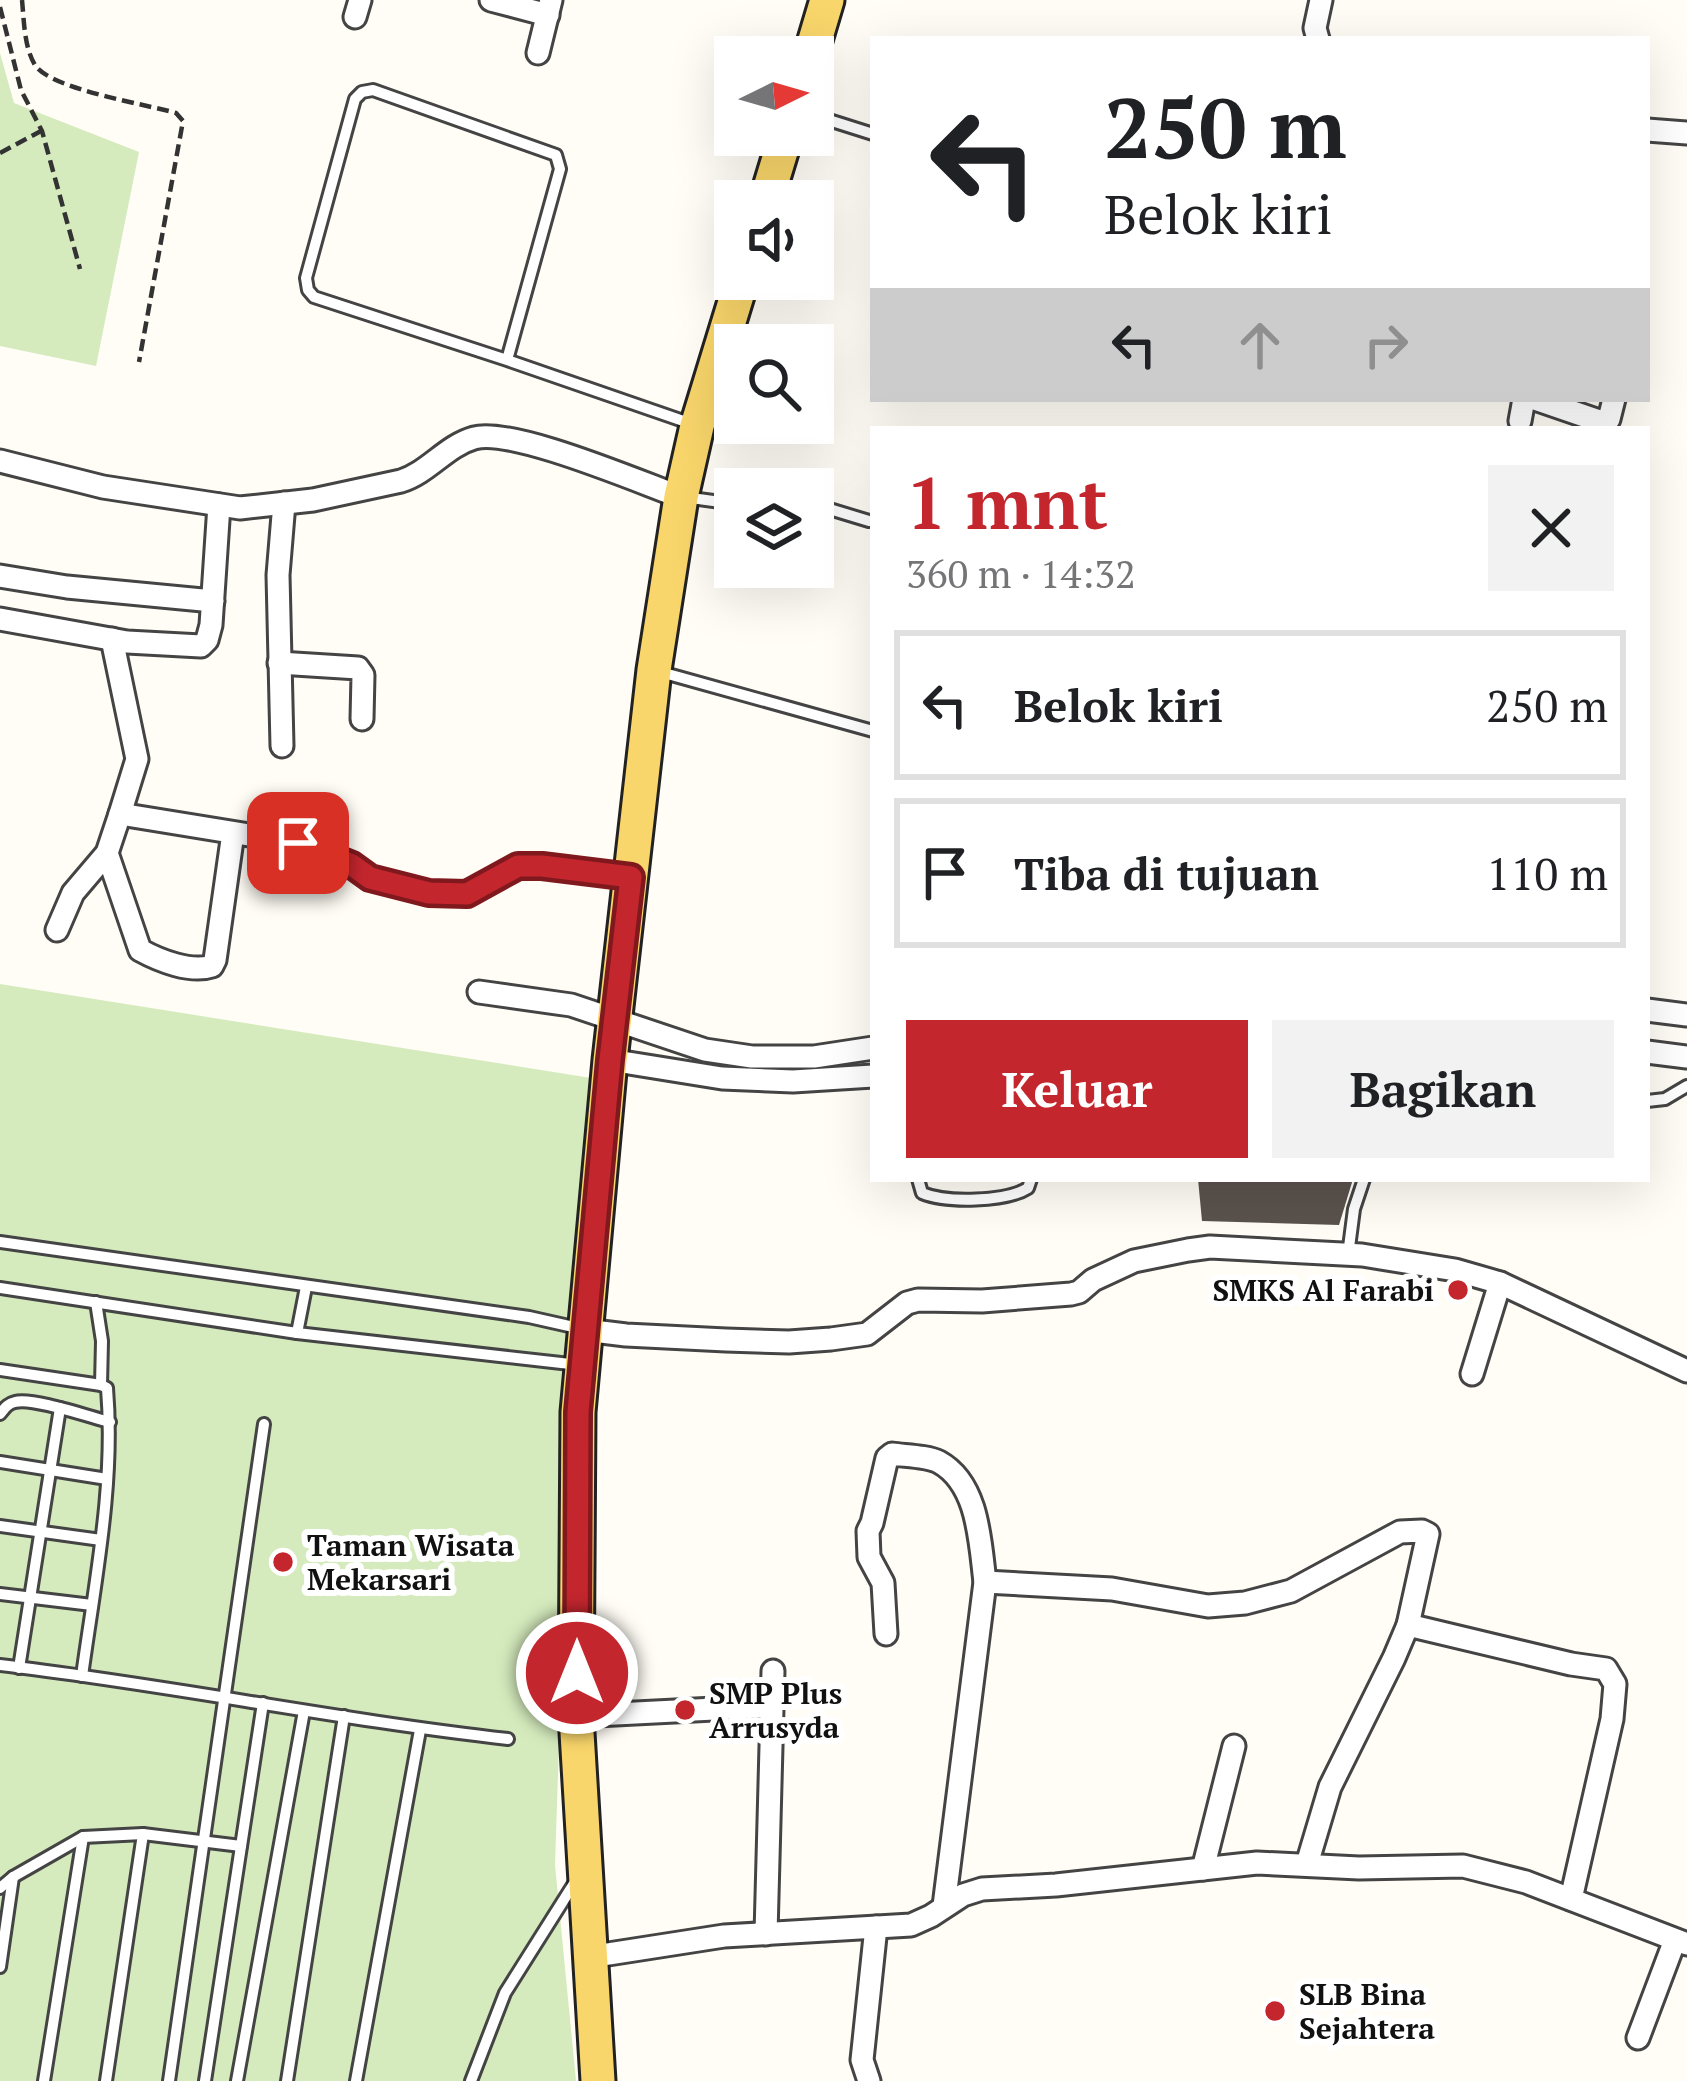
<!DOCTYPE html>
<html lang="id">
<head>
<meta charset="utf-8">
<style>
  body { margin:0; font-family:"PT Serif",serif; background:#f2f2f2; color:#202124; height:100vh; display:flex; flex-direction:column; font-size:45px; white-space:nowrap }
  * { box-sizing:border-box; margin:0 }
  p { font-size:39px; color:#757577 }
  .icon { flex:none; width:66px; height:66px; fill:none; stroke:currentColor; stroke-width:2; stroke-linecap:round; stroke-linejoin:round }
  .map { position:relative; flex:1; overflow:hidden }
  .sheet { position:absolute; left:870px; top:426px; width:780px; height:756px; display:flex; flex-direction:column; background:#fff; border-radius:0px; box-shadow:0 12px 48px #0002 }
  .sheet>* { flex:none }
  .hud { position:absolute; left:870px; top:36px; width:780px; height:366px; border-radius:0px; box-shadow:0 12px 48px #0002; background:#fff; color:#202124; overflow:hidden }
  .needle { width:78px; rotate:85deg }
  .fabs { position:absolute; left:714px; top:36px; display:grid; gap:24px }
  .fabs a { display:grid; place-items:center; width:120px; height:120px; border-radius:0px; background:#fff; box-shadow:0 12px 48px #0002; font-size:60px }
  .pin { position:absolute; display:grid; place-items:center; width:102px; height:102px; color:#fff; margin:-51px; border-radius:24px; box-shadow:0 6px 18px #0006 }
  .me { position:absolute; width:132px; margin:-66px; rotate:0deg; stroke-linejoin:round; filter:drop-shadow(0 0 9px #0008) }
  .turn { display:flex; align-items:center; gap:42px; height:252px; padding:0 36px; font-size:54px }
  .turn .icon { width:156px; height:156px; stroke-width:2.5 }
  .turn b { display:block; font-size:84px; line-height:102px }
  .lanes { display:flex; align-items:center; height:114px; padding:0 36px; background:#0003; justify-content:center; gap:60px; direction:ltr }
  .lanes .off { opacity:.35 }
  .round { display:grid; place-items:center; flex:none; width:126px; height:126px; border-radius:0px; background:#f2f2f2 }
  .overview { display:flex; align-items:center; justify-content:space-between; height:204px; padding:0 36px }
  h1 { font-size:72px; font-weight:600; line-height:90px; color:#c4262e }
  .button { display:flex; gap:24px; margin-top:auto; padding:24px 36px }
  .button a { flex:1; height:138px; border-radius:0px; background:#c4262e; color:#fff; font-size:48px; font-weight:600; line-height:138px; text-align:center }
  .button a+a { background:#f2f2f2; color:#202124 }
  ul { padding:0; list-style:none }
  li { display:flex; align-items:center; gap:36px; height:150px; margin:0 24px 18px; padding:0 12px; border:6px solid #e0e0e0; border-radius:0px }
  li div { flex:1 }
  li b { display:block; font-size:45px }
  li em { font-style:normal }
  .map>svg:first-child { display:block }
  .green { fill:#d5ebbd }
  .building { fill:#5a524d }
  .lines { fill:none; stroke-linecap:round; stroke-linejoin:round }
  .service-casing { stroke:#444; stroke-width:16 }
  .minor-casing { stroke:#444; stroke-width:27 }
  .primary-casing { stroke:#222; stroke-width:39 }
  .path { stroke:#333; stroke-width:4.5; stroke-dasharray:12 6; stroke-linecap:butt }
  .service { stroke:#fff; stroke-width:10 }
  .minor { stroke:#fff; stroke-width:21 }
  .primary { stroke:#f9d66b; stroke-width:33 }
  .route-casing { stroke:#7f191e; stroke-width:30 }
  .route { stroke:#c4262e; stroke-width:21 }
  .poi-dot { fill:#c4262e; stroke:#fff; stroke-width:4.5 }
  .labels { text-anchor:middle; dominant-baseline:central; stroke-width:12; stroke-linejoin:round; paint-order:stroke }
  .poi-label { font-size:30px; font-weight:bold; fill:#111; stroke:#fff; text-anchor:start }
</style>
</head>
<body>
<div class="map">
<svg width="1687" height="2081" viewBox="0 0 1687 2081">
  <rect width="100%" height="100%" fill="#fffdf5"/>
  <!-- green -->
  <g class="green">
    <polygon points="0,53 14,103 139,152 96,366 0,346"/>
    <polygon points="0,984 591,1078 575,1259 555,1865 576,2081 0,2081"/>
  </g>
  <!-- building -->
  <polygon class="building" points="1198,1179 1353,1179 1339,1225 1202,1221"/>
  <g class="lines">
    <defs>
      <g id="service">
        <polyline points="813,115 873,134"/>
        <polyline points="507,360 314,297 308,290 306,278 355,99 362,92 373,90 556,155 560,169 507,360 692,424"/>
        <polyline points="684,497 735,504"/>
        <polyline points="813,504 869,521"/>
        <polyline points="657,671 873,731"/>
        <polyline points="1647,1101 1665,1099 1687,1086"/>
        <path d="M918,1179L922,1193C946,1203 1006,1202 1028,1188L1031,1179"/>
        <polyline points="0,1242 529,1317 578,1328"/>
        <polyline points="1348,1255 1354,1209 1364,1179"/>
        <polyline points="0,1288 297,1333 579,1365"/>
        <polyline points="96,1302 102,1341 101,1385"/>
        <polyline points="297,1333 306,1287"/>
        <path d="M0,1370L101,1385L107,1388C115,1484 95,1581 82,1676"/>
        <path d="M0,1414C5,1408 7,1404 15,1402C32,1397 90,1417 110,1422"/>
        <polyline points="0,1462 107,1479"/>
        <polyline points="0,1526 101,1540"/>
        <polyline points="0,1594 92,1605"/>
        <path d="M0,1665C170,1685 338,1720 508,1739"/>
        <polyline points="19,1668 60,1408"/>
        <polyline points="0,1888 13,1877 83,1837 143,1834 241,1846"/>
        <polyline points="0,1967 13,1877"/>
        <polyline points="44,2081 83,1837"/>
        <polyline points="106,2081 143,1834"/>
        <polyline points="169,2081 264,1424"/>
        <polyline points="205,2081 263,1703"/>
        <polyline points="237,2081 304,1711"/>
        <polyline points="287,2081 344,1716"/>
        <polyline points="356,2081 420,1730"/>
        <polyline points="471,2081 505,1993 575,1882"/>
      </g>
      <g id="minor">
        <polyline points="491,0 548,15"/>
        <polyline points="355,17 360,0"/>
        <polyline points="1318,39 1315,28 1321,0"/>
        <polyline points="538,53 551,0"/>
        <polyline points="1647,130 1687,133"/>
        <polyline points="1535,399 1602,422 1609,419 1614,399"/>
        <polyline points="1520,421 1524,399"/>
        <path d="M0,461L103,487L240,508L313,500L401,481C429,472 446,446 474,438C511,427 639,482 681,497"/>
        <polyline points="0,576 67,587 213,601"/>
        <polyline points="0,619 127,642 201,646 207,640 211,625 219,505"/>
        <polyline points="112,639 137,759 120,814"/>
        <polyline points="279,663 358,668 363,675 362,719"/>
        <polyline points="282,746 278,575 284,503"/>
        <path d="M107,853L140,950C160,961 191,973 212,966L215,960L233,833"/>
        <polyline points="57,930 73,893 107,853 120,814 298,843 351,865 370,878 429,893 467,894 517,866 541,866 631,877"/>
        <polyline points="479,992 571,1005 705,1050 752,1057 814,1057 873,1048"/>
        <polyline points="1647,1010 1687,1015"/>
        <polyline points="1647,1052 1687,1057"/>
        <polyline points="610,1060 722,1078 793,1081 873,1076"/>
        <polyline points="585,1330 626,1335 726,1340 789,1342 831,1339 867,1334 907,1303 918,1300 982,1301 1071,1294 1079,1292 1093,1280 1134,1261 1188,1250 1210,1247 1362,1255 1455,1270 1500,1283 1687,1371"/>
        <polyline points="1472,1374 1500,1283"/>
        <polyline points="985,1582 1112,1589 1208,1606 1245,1603 1291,1591 1400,1532 1422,1531 1428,1534 1408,1625 1394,1658 1330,1787 1307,1864"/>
        <polyline points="1408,1625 1571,1664 1606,1669 1615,1684 1612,1719 1571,1899"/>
        <path d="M886,1634L883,1583L869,1557L868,1531L872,1523L887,1458L892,1454C906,1456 927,1456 939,1462C979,1484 980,1543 985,1582L944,1906"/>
        <polyline points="576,1716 772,1706"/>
        <polyline points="1203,1869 1234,1746"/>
        <polyline points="766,1934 773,1671"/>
        <polyline points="589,1957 724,1936 911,1925 931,1916 963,1895 982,1889 1056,1885 1257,1863 1359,1868 1463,1866 1526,1882 1687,1944"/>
        <polyline points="1638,2038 1675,1940"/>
        <polyline points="869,2081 862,2060 876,1927"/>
      </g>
      <g id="primary">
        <polyline points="810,57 827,0"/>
        <polyline points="766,201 786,135"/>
        <polyline points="598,2081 576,1716 578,1412 610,1060 654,670 681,497 697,426 742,279"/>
      </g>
    </defs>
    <!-- service casing -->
    <use href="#service" class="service-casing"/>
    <!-- minor casing -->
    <use href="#minor" class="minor-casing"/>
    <!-- primary casing -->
    <use href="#primary" class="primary-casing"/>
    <!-- path -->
    <g class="path">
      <path d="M22,0C24,20 24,47 35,65C50,89 145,104 176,113L183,121L139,362"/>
      <polyline points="0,7 21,90 42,131 80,269"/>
      <polyline points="0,153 41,131"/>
    </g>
    <!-- service -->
    <use href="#service" class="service"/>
    <!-- minor -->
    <use href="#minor" class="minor"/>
    <!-- primary -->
    <use href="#primary" class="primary"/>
  </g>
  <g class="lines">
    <defs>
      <polyline id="route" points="298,843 352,865 370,878 429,893 467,894 518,866 542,866 631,877 610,1060 578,1412 577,1673"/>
    </defs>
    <!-- route casing -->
    <use href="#route" class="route-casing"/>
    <!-- route -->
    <use href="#route" class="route"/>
  </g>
  <!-- markers -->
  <g class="poi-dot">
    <circle cx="1458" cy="1290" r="12"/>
    <circle cx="283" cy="1562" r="12"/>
    <circle cx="685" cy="1710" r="12"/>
    <circle cx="1275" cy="2011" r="12"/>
  </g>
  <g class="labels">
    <!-- poi labels -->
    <g class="poi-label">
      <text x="1434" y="1290" text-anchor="end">SMKS Al Farabi</text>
      <text x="307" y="1545">Taman Wisata<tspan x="307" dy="34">Mekarsari</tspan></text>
      <text x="709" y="1693">SMP Plus<tspan x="709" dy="34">Arrusyda</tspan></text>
      <text x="1299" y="1994">SLB Bina<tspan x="1299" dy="34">Sejahtera</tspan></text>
    </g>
  </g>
</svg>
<div class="fabs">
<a><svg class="needle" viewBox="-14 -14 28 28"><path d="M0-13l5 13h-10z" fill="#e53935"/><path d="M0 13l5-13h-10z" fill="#757577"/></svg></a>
<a><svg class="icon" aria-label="sound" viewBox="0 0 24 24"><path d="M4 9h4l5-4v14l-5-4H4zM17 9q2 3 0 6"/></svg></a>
<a><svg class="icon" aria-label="search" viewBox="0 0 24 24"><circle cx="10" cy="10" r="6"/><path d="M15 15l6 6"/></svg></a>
<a><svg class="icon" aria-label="layers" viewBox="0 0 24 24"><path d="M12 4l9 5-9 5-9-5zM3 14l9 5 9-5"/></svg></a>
</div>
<div class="pin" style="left:298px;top:843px;background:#d93025"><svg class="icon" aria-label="arrive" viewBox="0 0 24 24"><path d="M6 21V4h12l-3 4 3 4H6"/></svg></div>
<svg class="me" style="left:577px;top:1673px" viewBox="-20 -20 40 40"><circle r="17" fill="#c4262e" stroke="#fff" stroke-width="3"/><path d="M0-11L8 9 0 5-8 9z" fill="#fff"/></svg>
<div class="hud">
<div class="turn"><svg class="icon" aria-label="left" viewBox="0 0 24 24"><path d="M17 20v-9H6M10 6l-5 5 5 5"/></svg><div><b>250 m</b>Belok kiri</div></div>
<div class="lanes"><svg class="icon" aria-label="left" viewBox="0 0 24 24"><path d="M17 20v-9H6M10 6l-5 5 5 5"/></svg><svg class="icon off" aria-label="ahead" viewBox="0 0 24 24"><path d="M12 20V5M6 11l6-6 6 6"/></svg><svg class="icon off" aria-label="right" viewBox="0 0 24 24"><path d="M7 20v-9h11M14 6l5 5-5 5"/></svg></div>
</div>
<section class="sheet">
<div class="overview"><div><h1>1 mnt</h1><p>360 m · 14:32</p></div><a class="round"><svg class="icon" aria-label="close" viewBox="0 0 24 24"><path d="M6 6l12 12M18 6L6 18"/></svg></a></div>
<ul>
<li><svg class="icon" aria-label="left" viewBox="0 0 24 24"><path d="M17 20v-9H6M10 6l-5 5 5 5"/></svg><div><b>Belok kiri</b></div><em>250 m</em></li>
<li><svg class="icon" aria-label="arrive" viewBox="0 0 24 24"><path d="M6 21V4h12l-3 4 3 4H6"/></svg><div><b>Tiba di tujuan</b></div><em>110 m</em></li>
</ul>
<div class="button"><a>Keluar</a><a>Bagikan</a></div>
</section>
</div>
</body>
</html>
